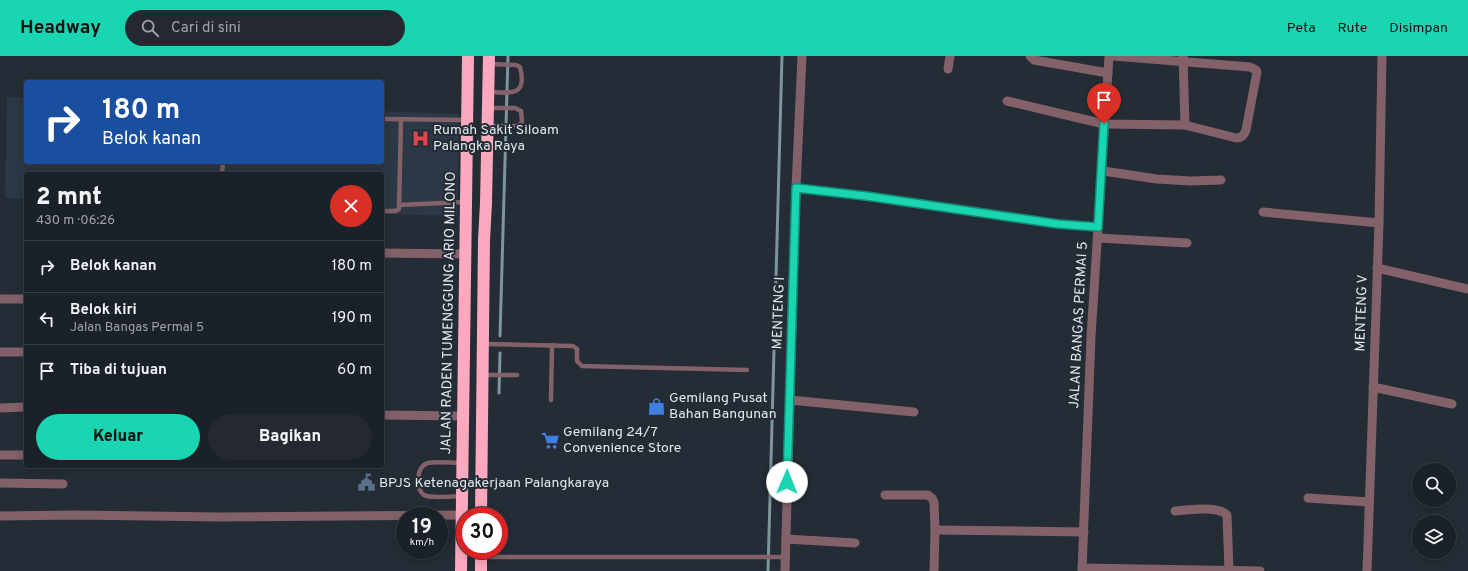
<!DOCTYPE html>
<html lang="id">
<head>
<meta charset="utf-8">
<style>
  body { margin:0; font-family:Overpass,sans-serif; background:#242930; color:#f1f3f6; height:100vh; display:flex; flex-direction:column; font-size:15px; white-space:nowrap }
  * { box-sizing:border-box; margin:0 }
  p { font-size:13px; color:#a0a3a8 }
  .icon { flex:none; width:22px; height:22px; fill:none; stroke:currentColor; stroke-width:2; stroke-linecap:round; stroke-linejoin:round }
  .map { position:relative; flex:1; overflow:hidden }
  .panel { position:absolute; left:24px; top:116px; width:360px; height:296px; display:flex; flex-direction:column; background:#1b2128; border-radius:4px; box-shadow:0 2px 10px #0003,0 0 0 1px #393e45 }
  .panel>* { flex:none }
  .banner { position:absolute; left:24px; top:24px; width:360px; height:84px; border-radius:4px; box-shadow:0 2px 10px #0003,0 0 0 1px #393e45; background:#1a4fa0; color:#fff; overflow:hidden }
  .controls { position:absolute; left:1412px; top:407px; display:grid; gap:8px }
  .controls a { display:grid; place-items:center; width:44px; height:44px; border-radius:50%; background:#1b2128; box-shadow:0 2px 10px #0003,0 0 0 1px #393e45; font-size:20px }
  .speed { position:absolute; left:396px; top:451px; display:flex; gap:8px; font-size:20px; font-weight:700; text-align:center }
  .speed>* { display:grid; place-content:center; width:52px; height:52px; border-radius:50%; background:#1b2128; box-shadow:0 2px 10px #0003,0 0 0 1px #393e45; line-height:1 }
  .speed small { font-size:10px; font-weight:400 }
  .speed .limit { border:6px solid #d22; background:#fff; color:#111 }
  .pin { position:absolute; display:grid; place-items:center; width:34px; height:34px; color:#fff; margin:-41px -17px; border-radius:50% 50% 50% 0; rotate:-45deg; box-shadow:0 0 4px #0007 }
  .pin .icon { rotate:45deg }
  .me { position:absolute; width:44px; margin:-22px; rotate:1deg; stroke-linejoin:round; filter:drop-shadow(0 0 3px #0008) }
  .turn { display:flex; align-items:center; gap:14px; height:84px; padding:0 12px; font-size:18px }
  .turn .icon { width:52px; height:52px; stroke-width:2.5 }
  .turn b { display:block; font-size:28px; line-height:34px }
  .round { display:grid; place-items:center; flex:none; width:42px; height:42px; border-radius:21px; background:#242930 }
  .summary { display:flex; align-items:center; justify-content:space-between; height:68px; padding:0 12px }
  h1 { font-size:24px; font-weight:800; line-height:30px }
  .button { display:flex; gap:8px; margin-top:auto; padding:8px 12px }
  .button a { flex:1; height:46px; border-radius:24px; background:#1ad5b2; color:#111; font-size:16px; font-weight:800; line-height:46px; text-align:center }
  .button a+a { background:#242930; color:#f1f3f6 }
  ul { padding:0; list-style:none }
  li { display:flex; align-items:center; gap:12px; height:52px; padding:0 12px; border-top:1px solid #393e45 }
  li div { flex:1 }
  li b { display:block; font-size:15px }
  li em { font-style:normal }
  header { display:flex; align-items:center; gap:24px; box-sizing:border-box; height:56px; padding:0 20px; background:#1ad5b2; color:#111 }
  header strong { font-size:19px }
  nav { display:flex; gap:22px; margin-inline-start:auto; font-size:14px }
  .search { width:280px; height:36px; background:#242930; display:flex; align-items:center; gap:10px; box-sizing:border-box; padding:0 14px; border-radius:22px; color:#a0a3a8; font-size:15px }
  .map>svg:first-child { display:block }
  .built { fill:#2c3845 }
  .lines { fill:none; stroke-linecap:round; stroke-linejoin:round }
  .stream { stroke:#7c959e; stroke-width:3 }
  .lane { stroke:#826169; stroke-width:4.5 }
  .street { stroke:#826169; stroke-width:9 }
  .highway { stroke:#fca9bf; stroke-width:12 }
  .route-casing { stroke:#118a74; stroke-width:10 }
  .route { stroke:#1ad5b2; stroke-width:7 }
  .labels { text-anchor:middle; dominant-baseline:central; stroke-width:4; stroke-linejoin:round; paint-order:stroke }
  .poi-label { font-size:14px; fill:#e2e7ed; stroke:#242c35; text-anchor:start }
  .street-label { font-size:14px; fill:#e2e7ed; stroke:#242c35 }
</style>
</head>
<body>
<header>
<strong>Headway</strong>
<div class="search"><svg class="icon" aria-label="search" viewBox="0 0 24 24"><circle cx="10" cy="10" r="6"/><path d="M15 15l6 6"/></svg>Cari di sini</div>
<nav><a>Peta</a><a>Rute</a><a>Disimpan</a></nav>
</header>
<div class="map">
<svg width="1468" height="515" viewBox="0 0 1468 515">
  <rect width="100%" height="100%" fill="#242c35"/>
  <!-- built -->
  <polygon class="built" points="7,41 26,42 26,106 382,106 382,55 459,58 457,160 382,158 382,118 26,118 26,143 5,142"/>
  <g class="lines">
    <!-- stream -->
    <g class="stream">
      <polyline points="500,280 508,0"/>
      <polyline points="499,337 500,297"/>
      <polyline points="768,515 782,0"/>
    </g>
    <!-- lane -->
    <g class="lane">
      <path d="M488,36C510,37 528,41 520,11L516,9L490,8"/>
      <polyline points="382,63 467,64"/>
      <polyline points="488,70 516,70 521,68 522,65 521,55 515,52 490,52"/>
      <polyline points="222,118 223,106"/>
      <polyline points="399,149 465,146"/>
      <polyline points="382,155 395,155 399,153 401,64"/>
      <polyline points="484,288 573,290 577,293 577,305 582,310 747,314"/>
      <polyline points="483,319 517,319"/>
      <polyline points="551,344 552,289"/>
      <path d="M462,440C453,440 431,443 424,439C415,433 416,410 428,407C437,405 452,407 462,407"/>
      <polyline points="481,501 785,501"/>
    </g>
    <!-- street -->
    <g class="street">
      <polyline points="1030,0 1034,4 1108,17"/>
      <polyline points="1183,0 1185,69"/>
      <polyline points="948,13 950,0"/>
      <path d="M1007,45L1104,68L1185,69L1236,82C1242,82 1244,79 1246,74L1257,16L1256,14L1250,11L1113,0"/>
      <polyline points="1103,115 1157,123 1191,125 1221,124"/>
      <polyline points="796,132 866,140 1058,168 1098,171"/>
      <polyline points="1263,156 1379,167"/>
      <polyline points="1098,182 1187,187"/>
      <polyline points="382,197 465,198"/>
      <polyline points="1377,212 1468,233"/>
      <polyline points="0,243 26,243"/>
      <polyline points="0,296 26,296"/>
      <polyline points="1373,331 1452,348"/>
      <polyline points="790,344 914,356"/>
      <polyline points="0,352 26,351"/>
      <polyline points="382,359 463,360"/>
      <polyline points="0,399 26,399"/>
      <polyline points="0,427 63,428"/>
      <polyline points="885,439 928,439 932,442 934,446 935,474 934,515"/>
      <polyline points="1308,442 1369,446"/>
      <path d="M1175,455C1189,454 1217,449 1227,459L1229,515"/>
      <polyline points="0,460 75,459 220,461 462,459"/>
      <polyline points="935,474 1084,476"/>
      <polyline points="786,483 855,487"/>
      <polyline points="1082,512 1260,515"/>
      <polyline points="785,515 796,132 802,0"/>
      <polyline points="1082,515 1091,281 1109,0"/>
      <polyline points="1367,515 1379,167 1382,0"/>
    </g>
    <!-- highway -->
    <g class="highway">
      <polyline points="481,460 484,184 486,147 489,0"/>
      <polyline points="461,515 468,0"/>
      <polyline points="481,515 481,494"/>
    </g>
  </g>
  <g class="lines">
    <defs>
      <polyline id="route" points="787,426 796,132 866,140 1058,168 1098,171 1104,68"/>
    </defs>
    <!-- route casing -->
    <use href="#route" class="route-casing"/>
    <!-- route -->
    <use href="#route" class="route"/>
  </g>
  <!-- icons -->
  <defs>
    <symbol id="hospital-bare" viewBox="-9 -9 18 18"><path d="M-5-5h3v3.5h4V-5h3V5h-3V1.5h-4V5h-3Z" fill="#e0444e" stroke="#242c35" stroke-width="2.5" paint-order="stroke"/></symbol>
    <symbol id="shop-bare" viewBox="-9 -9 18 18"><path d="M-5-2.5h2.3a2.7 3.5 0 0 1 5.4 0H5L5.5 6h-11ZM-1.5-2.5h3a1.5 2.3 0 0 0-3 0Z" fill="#3f7fe0" stroke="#242c35" stroke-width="2.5" paint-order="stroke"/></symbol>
    <symbol id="supermarket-bare" viewBox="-9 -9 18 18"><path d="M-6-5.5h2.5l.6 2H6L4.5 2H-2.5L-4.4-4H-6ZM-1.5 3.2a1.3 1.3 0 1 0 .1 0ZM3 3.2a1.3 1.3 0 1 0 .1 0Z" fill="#3f7fe0" stroke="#242c35" stroke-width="2.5" paint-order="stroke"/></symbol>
    <symbol id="civic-bare" viewBox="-9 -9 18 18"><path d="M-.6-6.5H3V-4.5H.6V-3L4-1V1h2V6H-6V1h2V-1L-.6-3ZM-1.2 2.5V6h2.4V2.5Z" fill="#5c6f8a" stroke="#242c35" stroke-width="2.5" paint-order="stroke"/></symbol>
  </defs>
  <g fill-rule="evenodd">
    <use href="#hospital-bare" x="408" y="70" width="25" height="25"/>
    <use href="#shop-bare" x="644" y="338" width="25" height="25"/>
    <use href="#supermarket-bare" x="538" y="372" width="25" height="25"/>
    <use href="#civic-bare" x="354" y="414" width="25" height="25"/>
  </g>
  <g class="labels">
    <!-- poi labels -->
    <g class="poi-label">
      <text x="433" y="74">Rumah Sakit Siloam<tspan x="433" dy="16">Palangka Raya</tspan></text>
      <text x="669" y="342">Gemilang Pusat<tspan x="669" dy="16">Bahan Bangunan</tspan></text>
      <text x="563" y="376">Gemilang 24/7<tspan x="563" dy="16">Convenience Store</tspan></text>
      <text x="379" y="427">BPJS Ketenagakerjaan Palangkaraya</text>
    </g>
    <!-- street labels -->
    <g class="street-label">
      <text transform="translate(449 257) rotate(-89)">JALAN RADEN TUMENGGUNG ARIO MILONO</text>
      <text transform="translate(779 257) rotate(-88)">MENTENG I</text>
      <text transform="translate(1362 257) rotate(-88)">MENTENG V</text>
      <text transform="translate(1079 269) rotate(-87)">JALAN BANGAS PERMAI 5</text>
    </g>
  </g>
</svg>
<div class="controls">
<a><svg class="icon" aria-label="search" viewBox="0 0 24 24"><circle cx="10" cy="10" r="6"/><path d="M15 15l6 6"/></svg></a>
<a><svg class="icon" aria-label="layers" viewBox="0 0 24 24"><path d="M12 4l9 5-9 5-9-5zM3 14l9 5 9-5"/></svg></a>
</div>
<div class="speed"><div>19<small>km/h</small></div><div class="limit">30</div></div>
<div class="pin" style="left:1104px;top:68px;background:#d93025"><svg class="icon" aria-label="arrive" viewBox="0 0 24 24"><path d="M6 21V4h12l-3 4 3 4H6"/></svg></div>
<svg class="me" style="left:787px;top:426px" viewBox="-20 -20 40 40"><circle r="19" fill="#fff"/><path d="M0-13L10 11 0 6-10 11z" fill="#1ad5b2"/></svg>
<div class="banner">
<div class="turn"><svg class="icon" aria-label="right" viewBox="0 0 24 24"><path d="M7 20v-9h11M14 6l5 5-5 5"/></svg><div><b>180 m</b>Belok kanan</div></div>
</div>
<section class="panel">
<div class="summary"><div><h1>2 mnt</h1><p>430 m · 06:26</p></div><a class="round" style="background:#d93025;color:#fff"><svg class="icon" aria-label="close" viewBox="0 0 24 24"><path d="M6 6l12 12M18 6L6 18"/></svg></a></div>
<ul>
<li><svg class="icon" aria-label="right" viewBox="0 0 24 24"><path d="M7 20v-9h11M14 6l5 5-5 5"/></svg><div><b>Belok kanan</b></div><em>180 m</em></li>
<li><svg class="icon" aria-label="left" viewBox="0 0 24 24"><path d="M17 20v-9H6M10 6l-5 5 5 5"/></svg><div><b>Belok kiri</b><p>Jalan Bangas Permai 5</p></div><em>190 m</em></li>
<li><svg class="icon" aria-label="arrive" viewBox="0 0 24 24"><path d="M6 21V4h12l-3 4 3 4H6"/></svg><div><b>Tiba di tujuan</b></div><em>60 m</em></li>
</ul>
<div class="button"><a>Keluar</a><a>Bagikan</a></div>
</section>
</div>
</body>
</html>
